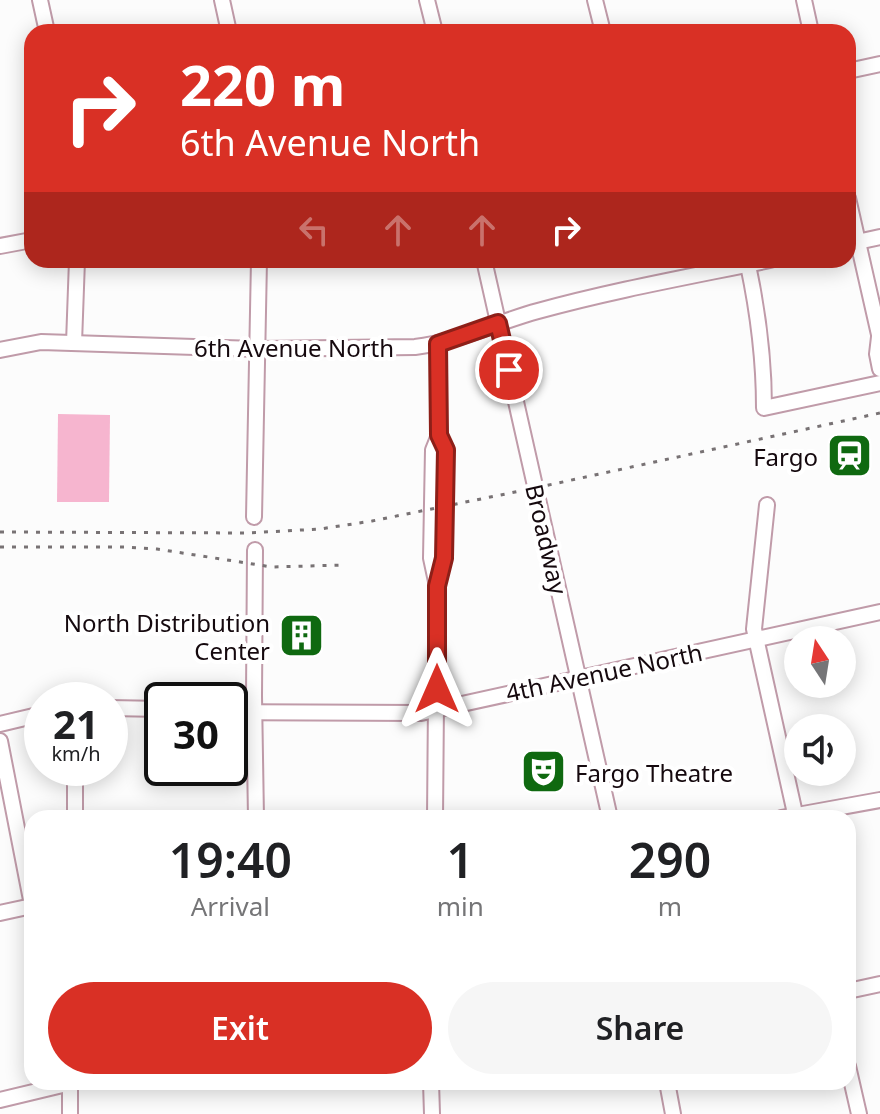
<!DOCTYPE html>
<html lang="en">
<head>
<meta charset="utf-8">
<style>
  body { margin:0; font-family:"Noto Sans",sans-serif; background:#f6f6f6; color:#202124; height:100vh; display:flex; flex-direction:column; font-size:30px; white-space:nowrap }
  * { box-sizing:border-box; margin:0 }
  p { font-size:26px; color:#757577 }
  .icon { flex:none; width:44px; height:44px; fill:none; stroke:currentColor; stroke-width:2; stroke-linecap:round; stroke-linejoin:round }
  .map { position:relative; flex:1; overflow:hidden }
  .side { position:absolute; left:24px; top:810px; width:832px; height:280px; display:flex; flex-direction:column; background:#fff; border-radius:24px; box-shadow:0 4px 20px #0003 }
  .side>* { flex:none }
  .top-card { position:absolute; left:24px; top:24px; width:832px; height:244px; border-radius:24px; box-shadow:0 4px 20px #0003; background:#d93025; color:#fff; overflow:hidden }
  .needle { width:52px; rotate:348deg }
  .tools { position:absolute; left:784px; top:626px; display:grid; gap:16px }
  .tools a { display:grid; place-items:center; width:72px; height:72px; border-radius:50%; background:#fff; box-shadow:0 4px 20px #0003; font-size:40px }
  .speed { position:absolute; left:24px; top:682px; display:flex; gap:16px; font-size:40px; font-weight:700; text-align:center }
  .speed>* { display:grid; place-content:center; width:104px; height:104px; border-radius:50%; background:#fff; box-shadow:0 4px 20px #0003; line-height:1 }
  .speed small { font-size:20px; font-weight:400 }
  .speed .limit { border:4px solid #111; border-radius:12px; background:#fff; color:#111 }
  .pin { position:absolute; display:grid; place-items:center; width:68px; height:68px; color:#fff; margin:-34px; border:4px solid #fff; border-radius:50%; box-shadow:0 2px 8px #0007 }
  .me { position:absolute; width:88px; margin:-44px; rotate:0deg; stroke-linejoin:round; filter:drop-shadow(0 0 6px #0008) }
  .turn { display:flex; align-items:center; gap:28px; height:168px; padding:0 24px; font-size:36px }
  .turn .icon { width:104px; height:104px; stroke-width:2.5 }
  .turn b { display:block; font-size:56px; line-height:68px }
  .lanes { display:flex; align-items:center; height:76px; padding:0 24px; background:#0003; justify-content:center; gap:40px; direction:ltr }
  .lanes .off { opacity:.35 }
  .eta { display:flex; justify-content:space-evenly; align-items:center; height:136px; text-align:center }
  .eta b { font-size:48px; font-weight:600; line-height:56px }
  .cta { display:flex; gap:16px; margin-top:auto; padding:16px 24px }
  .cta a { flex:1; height:92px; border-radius:48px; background:#d93025; color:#fff; font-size:32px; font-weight:600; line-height:92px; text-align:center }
  .cta a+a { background:#f6f6f6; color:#202124 }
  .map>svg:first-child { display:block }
  .green { fill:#f6b5cf }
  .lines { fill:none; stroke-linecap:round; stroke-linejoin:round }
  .minor-casing { stroke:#c09ba9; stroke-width:18 }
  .minor { stroke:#fff; stroke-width:14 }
  .rail { stroke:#787274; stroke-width:3; stroke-dasharray:4 8; stroke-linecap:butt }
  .route-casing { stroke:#8d1f18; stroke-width:20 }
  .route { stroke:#d93025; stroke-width:14 }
  .labels { text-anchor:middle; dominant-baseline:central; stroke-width:8; stroke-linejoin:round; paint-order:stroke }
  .street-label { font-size:24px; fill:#15090e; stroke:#fff }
  .poi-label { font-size:24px; fill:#15090e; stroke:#fff; text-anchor:end }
</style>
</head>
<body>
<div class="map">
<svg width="880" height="1114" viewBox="0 0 880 1114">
  <rect width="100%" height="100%" fill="#fcfcfc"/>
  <!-- green -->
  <polygon class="green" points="58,414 110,415 109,502 57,502"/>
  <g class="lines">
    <defs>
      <g id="minor">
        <polyline points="40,0 47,32"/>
        <polyline points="222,0 229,32"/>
        <polyline points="427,0 435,32"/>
        <polyline points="595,0 603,32"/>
        <polyline points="804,0 811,32"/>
        <polyline points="848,71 880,64"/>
        <polyline points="848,198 880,339"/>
        <polyline points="848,244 880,237"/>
        <polyline points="0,246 32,240"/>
        <polyline points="484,260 610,818"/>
        <path d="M748,265C758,312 764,360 764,408L880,383"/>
        <polyline points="879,337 877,354 880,369"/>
        <polyline points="74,343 77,260"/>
        <path d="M0,350L41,342L258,349L415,347C458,342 497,322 538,311C614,290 693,276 770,260"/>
        <polyline points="767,505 754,629 796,818"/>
        <polyline points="254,517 259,260"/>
        <polyline points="255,550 254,696 256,818"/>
        <polyline points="438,581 444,558 446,450 439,435"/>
        <polyline points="110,708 162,709"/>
        <polyline points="230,712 421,713 880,612"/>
        <polyline points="0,724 42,714"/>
        <polyline points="0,741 32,905"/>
        <polyline points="75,818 75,768"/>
        <polyline points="435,818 437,586 431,558 433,450 439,435 438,344"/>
        <polyline points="781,818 880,800"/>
        <polyline points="0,913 32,906"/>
        <polyline points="848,991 880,984"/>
        <polyline points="848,1066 859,1114"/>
        <polyline points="431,1082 432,1114"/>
        <polyline points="667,1082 673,1114"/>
        <polyline points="70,1083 70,1114"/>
        <polyline points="0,1100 75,1082"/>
      </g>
    </defs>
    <!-- minor casing -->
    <use href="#minor" class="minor-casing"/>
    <!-- minor -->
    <use href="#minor" class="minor"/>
    <!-- rail -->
    <g class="rail">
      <polyline points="0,532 247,533 320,529 372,521 535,488 880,413"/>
      <polyline points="0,547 126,547 157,549 272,567 343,565"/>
    </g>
  </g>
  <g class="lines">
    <defs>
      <polyline id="route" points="437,689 437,586 444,558 446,450 439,435 438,344 498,323 509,370"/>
    </defs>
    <!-- route casing -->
    <use href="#route" class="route-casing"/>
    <!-- route -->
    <use href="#route" class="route"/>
  </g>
  <!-- icons -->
  <defs>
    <symbol id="station-square" viewBox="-11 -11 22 22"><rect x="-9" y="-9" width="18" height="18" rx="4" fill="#0f6910" stroke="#fff"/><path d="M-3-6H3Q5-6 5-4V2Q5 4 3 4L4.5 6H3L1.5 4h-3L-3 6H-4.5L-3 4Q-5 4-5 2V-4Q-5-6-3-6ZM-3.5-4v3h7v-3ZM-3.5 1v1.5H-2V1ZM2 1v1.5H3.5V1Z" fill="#fff"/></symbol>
    <symbol id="building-square" viewBox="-11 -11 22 22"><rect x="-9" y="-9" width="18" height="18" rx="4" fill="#0f6910" stroke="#fff"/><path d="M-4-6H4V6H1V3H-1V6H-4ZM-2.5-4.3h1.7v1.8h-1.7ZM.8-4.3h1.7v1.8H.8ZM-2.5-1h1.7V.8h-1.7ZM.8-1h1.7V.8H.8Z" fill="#fff"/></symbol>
    <symbol id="theatre-square" viewBox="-11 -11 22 22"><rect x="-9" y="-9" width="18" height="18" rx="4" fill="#0f6910" stroke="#fff"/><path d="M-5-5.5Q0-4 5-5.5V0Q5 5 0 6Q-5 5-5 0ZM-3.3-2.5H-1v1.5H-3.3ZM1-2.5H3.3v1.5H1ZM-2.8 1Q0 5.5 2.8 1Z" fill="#fff"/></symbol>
  </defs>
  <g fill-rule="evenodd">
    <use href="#station-square" x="824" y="430" width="51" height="51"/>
    <use href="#building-square" x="276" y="610" width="51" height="51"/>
    <use href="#theatre-square" x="518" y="746" width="51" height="51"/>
  </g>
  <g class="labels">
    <!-- street labels -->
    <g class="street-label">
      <text x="294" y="347">6th Avenue North</text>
      <text transform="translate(547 539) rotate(77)">Broadway</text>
      <text transform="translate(604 672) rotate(-12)">4th Avenue North</text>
    </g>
    <!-- poi labels -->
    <g class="poi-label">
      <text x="818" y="456">Fargo</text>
      <text x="270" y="622">North Distribution<tspan x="270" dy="28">Center</tspan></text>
      <text x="575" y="772" text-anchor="start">Fargo Theatre</text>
    </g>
  </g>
</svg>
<div class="tools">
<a><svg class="needle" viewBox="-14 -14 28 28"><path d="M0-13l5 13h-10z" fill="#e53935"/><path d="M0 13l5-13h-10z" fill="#757577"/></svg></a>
<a><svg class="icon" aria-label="sound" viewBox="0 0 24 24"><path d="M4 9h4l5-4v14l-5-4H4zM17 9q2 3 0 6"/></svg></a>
</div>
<div class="speed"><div>21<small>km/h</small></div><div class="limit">30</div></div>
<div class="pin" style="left:509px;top:370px;background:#d93025"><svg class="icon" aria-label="arrive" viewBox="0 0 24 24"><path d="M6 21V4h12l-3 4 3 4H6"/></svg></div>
<svg class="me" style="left:437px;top:689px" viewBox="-20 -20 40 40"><path d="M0-17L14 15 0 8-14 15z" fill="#d93025" stroke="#fff" stroke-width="4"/></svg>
<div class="top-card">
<div class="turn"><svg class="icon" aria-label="right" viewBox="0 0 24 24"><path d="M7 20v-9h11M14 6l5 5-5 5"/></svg><div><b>220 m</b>6th Avenue North</div></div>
<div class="lanes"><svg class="icon off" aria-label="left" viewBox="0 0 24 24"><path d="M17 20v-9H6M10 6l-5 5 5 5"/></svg><svg class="icon off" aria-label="ahead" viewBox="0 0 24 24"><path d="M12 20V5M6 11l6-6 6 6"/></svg><svg class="icon off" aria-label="ahead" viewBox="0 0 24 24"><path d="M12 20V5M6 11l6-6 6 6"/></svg><svg class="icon" aria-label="right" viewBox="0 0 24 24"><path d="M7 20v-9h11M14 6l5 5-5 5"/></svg></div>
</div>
<section class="side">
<div class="eta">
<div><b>19:40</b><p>Arrival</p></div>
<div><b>1</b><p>min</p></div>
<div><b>290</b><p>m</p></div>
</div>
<div class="cta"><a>Exit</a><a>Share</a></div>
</section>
</div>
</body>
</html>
